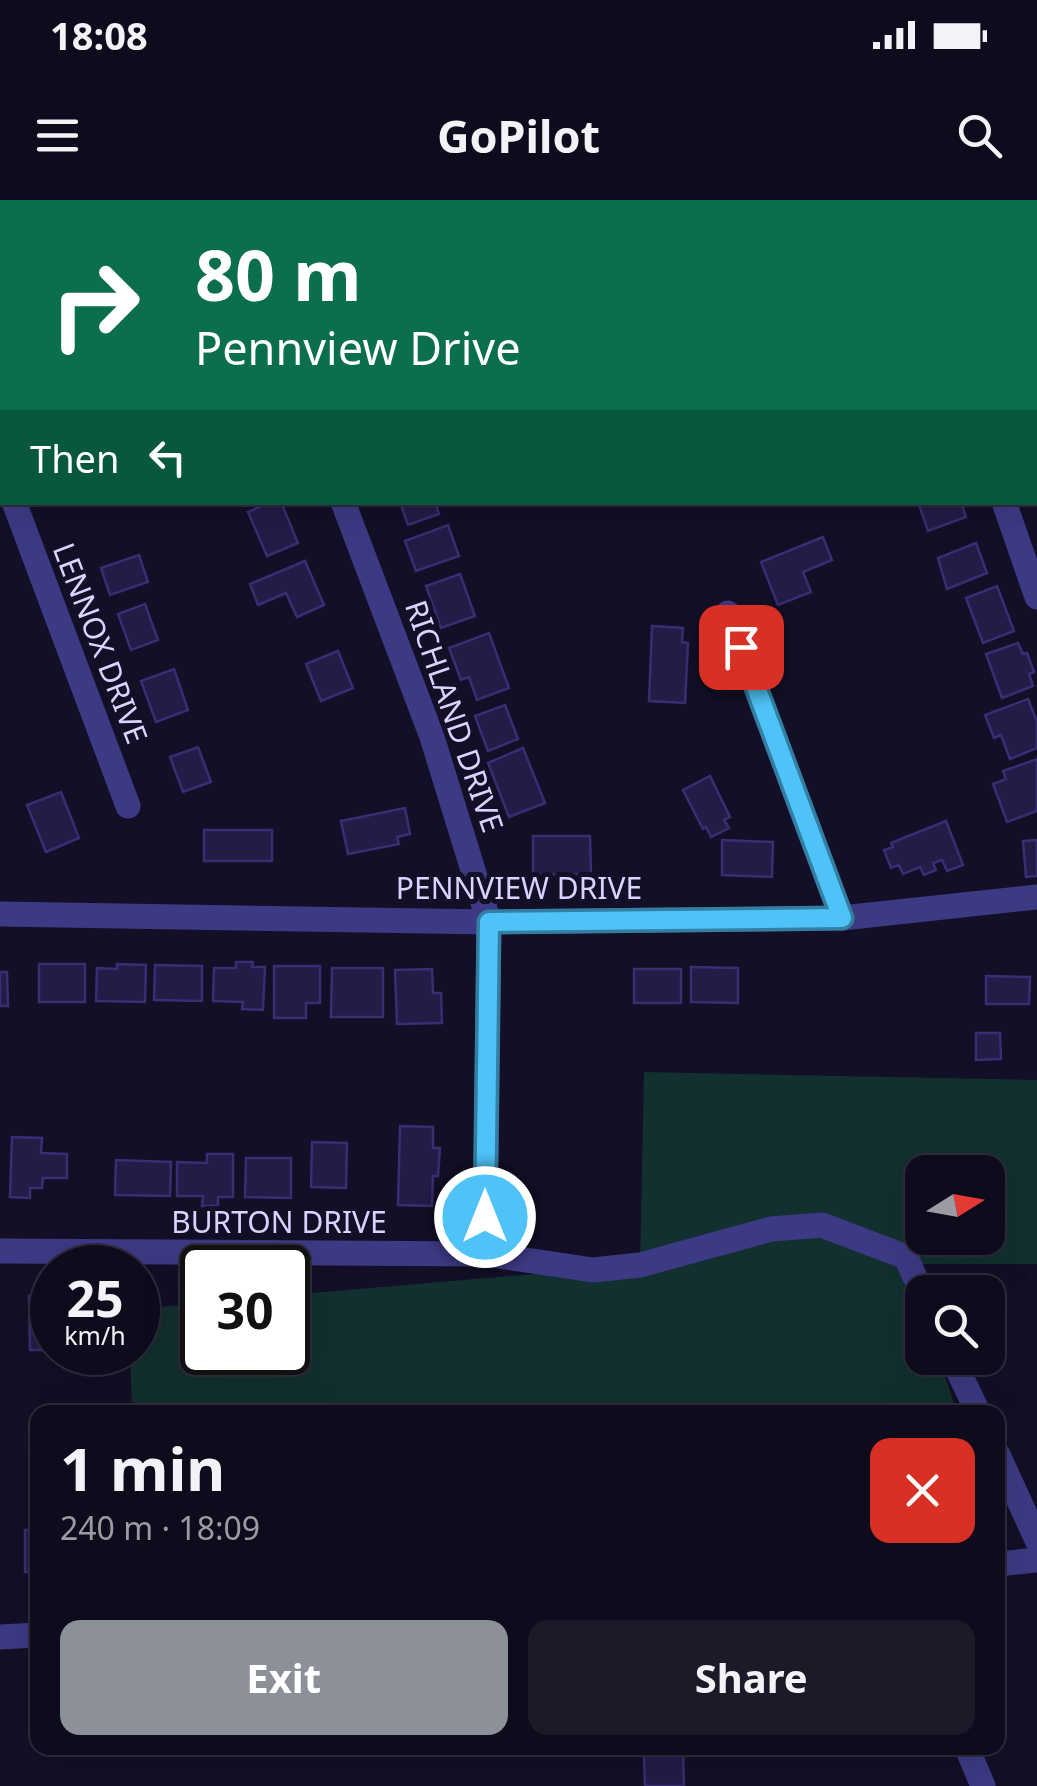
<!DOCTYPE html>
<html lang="en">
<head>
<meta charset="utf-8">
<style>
  body { margin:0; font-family:"Noto Sans",sans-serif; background:#1c1929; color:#f1f3f6; height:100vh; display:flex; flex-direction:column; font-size:38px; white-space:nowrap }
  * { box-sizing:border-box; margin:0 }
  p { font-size:32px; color:#9b9ba3 }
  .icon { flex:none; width:55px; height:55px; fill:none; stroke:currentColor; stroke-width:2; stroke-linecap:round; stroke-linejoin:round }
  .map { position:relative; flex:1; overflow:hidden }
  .sheet { position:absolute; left:30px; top:1205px; width:975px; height:350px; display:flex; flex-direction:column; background:#0e0b1c; border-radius:20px; box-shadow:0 10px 40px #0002,0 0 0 2px #2e2b3b }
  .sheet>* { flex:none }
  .top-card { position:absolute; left:0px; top:0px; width:1038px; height:305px; box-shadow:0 10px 40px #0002,0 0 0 2px #2e2b3b; background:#0b6e4f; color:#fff; overflow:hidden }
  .needle { width:65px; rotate:79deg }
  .buttons { position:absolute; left:905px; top:955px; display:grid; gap:20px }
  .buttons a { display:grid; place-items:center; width:100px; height:100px; border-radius:20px; background:#0e0b1c; box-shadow:0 10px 40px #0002,0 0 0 2px #2e2b3b; font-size:50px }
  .speed { position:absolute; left:30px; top:1045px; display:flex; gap:20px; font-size:50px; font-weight:700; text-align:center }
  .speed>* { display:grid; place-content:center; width:130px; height:130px; border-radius:50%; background:#0e0b1c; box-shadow:0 10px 40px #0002,0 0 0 2px #2e2b3b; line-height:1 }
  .speed small { font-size:25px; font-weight:400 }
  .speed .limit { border:5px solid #111; border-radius:15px; background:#fff; color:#111 }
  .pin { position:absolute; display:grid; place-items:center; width:85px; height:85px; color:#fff; margin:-42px; border-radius:20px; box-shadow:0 5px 15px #0006 }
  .me { position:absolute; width:110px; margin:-55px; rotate:0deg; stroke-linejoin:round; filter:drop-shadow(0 0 8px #0008) }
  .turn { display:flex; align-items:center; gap:35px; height:210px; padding:0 30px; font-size:45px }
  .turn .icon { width:130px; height:130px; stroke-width:2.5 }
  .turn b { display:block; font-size:70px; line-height:85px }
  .then { display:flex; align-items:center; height:95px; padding:0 30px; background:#0003; gap:20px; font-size:38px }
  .round { display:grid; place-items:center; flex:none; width:105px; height:105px; border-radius:20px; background:#1c1929 }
  .headline { display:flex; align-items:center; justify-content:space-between; height:170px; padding:0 30px }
  h1 { font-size:60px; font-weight:700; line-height:75px }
  .action { display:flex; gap:20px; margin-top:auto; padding:20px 30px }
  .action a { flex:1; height:115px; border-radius:20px; background:#8c9099; color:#fff; font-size:40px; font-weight:700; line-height:115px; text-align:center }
  .action a+a { background:#1c1929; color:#f1f3f6 }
  .status { display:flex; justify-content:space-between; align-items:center; height:70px; padding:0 50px; background:#0e0b1c; direction:ltr }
  .status svg { height:28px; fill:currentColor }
  header { display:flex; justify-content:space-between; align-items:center; height:130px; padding:0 30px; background:#0e0b1c; font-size:45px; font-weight:700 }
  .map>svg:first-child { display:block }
  .green { fill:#12302f; fill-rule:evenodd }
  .building { fill:#241b47; stroke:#3b2d73; stroke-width:2.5 }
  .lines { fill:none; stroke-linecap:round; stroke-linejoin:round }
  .minor { stroke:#3d3a85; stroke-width:25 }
  .route-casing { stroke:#337fa1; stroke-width:25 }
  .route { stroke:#4fc3f7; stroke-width:18 }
  .labels { text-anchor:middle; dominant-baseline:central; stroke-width:10; stroke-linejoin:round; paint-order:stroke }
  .street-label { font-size:30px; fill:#d9d4ff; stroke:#130f26 }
</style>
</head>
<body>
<div class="status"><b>18:08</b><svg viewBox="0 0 49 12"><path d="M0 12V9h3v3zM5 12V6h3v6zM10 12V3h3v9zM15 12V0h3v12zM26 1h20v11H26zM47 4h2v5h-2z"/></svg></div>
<header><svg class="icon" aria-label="menu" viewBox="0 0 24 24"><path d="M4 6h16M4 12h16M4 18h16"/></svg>GoPilot<svg class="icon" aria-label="search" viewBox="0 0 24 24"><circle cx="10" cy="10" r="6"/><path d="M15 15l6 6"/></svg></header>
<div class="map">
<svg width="1037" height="1586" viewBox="0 0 1037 1586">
  <rect width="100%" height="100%" fill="#130f26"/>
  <!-- green -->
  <path class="green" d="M644,872L1037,880V1064H909L922,1106V1158H939L957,1212H132L130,1153L138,1152V1109L202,1103V1152H288V1095L640,1065ZM922,972H988V1038H922Z"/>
  <!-- building -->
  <g class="building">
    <polygon points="271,302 281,302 298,343 267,356 248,312"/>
    <polygon points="400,302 435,302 439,314 408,325"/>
    <polygon points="918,302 961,302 966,317 928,331"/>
    <polygon points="448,325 459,356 416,371 405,341"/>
    <polygon points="823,337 832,360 803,372 811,392 778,405 761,362"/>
    <polygon points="976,343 987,373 947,389 938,358"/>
    <polygon points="139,355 148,382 110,395 101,368"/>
    <polygon points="305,361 324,405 297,417 286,393 258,405 250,384"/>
    <polygon points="460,374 475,416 441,428 426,386"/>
    <polygon points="997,386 1014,431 983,443 966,398"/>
    <polygon points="145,404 158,440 131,450 118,414"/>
    <polygon points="652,426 683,428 682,442 688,443 685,503 649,501"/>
    <polygon points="489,433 509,488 477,500 469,477 461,480 449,448"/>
    <polygon points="1018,443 1023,454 1027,453 1034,472 1029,474 1033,486 1002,498 986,454"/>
    <polygon points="338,451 353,488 321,501 306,464"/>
    <polygon points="174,469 188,510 156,522 141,481"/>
    <polygon points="1028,499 1037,522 1037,548 1010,559 1001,535 994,538 985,515"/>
    <polygon points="505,505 518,539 488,551 475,516"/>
    <polygon points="198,547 211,582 183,592 170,557"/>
    <polygon points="523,548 545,603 509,617 488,563"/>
    <polygon points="1037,559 1037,611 1007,622 993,584 1006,579 1003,571"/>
    <polygon points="710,576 730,617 724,620 729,628 711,637 706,627 703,629 683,590"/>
    <polygon points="61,592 79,638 46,652 27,605"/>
    <polygon points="405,608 410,634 397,637 399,644 348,654 341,621"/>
    <polygon points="946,621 963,665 947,671 942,660 933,663 936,670 924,675 920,667 903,674 899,665 891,668 884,650 893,647 891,643"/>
    <rect x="204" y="630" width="68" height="31"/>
    <polygon points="533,636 590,636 591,674 533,675"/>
    <polygon points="722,640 773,642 772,677 722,675"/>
    <polygon points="1037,640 1037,676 1026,677 1023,641"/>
    <polygon points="236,762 253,762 252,767 265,767 263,810 242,809 243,802 213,801 214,768 236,768"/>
    <rect x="39" y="764" width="46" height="38"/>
    <polygon points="117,764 146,765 145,802 96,801 97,768 117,769"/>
    <polygon points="155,765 202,766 202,801 154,800"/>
    <polygon points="274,766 320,766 320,803 306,803 306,818 274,818"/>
    <polygon points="691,767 738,768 738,803 691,802"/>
    <polygon points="332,768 383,768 383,817 331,817"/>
    <polygon points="432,769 433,793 441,793 442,823 397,824 395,770"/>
    <rect x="634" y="769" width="47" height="34"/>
    <polygon points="0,772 7,772 8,806 0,806"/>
    <polygon points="986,776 1030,777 1029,804 986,804"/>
    <polygon points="976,833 1000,833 1001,859 976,860"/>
    <polygon points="400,926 433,927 433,948 440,948 438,976 433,976 432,1006 398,1005"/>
    <polygon points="12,937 42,938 41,953 67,954 67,978 43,978 42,988 30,988 30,998 10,997"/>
    <polygon points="312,942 347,943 346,988 311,987"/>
    <polygon points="207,954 233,954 233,997 218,997 218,1006 202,1006 203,996 177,996 177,962 207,963"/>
    <polygon points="246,958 291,958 291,998 245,997"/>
    <polygon points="116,960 171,962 170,996 115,995"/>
    <polygon points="29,1096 52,1096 52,1150 30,1150"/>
    <rect x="25" y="1330" width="13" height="42"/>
    <polygon points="683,1553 684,1586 645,1586 644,1555"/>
  </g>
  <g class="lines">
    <!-- minor -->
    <g class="minor">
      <polyline points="227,0 228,2"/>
      <polyline points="899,0 900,2"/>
      <polyline points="919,2 927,0"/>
      <polyline points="0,265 2,272"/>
      <polyline points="14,302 128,606"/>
      <polyline points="343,302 432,537 489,722 485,1054"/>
      <polyline points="1004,302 1037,397"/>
      <polyline points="728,413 842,718"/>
      <polyline points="0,714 489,722 842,718 1037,697"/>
      <polyline points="0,1051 485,1054 593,1070 640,1065 771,1029 822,1025 906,1057 922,1093"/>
      <polyline points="952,1158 978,1212"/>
      <polyline points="998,1255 1037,1340"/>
      <polyline points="998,1364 1037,1360"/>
      <polyline points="0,1437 38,1435"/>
      <polyline points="967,1548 983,1586"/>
    </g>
  </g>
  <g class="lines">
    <defs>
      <polyline id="route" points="485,1017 489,722 842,718 741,447"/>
    </defs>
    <!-- route casing -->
    <use href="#route" class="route-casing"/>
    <!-- route -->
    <use href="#route" class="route"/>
  </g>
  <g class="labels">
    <!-- street labels -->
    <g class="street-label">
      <text transform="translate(101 443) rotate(69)">LENNOX DRIVE</text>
      <text transform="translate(455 516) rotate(71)">RICHLAND DRIVE</text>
      <text x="519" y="687">PENNVIEW DRIVE</text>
      <text x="279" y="1021">BURTON DRIVE</text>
    </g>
  </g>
</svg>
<div class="buttons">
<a><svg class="needle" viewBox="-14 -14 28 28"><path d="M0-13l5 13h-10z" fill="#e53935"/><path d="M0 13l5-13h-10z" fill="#9b9ba3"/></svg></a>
<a><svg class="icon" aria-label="search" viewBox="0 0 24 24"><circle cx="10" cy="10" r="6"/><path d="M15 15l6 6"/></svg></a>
</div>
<div class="speed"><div>25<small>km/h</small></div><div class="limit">30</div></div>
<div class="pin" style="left:741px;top:447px;background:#d93025"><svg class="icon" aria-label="arrive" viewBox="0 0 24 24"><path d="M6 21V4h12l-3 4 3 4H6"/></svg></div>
<svg class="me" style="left:485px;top:1017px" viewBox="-20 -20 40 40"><circle r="17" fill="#4fc3f7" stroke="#fff" stroke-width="3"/><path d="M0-11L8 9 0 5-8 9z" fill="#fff"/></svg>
<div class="top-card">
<div class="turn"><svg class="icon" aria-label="right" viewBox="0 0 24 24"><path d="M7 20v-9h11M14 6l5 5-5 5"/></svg><div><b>80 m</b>Pennview Drive</div></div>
<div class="then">Then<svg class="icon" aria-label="left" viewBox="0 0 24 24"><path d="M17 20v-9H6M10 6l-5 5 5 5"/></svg></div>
</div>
<section class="sheet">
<div class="headline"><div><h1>1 min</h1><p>240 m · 18:09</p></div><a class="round" style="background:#d93025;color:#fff"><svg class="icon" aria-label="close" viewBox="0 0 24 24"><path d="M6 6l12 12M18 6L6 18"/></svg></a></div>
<div class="action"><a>Exit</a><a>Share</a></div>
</section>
</div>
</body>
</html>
